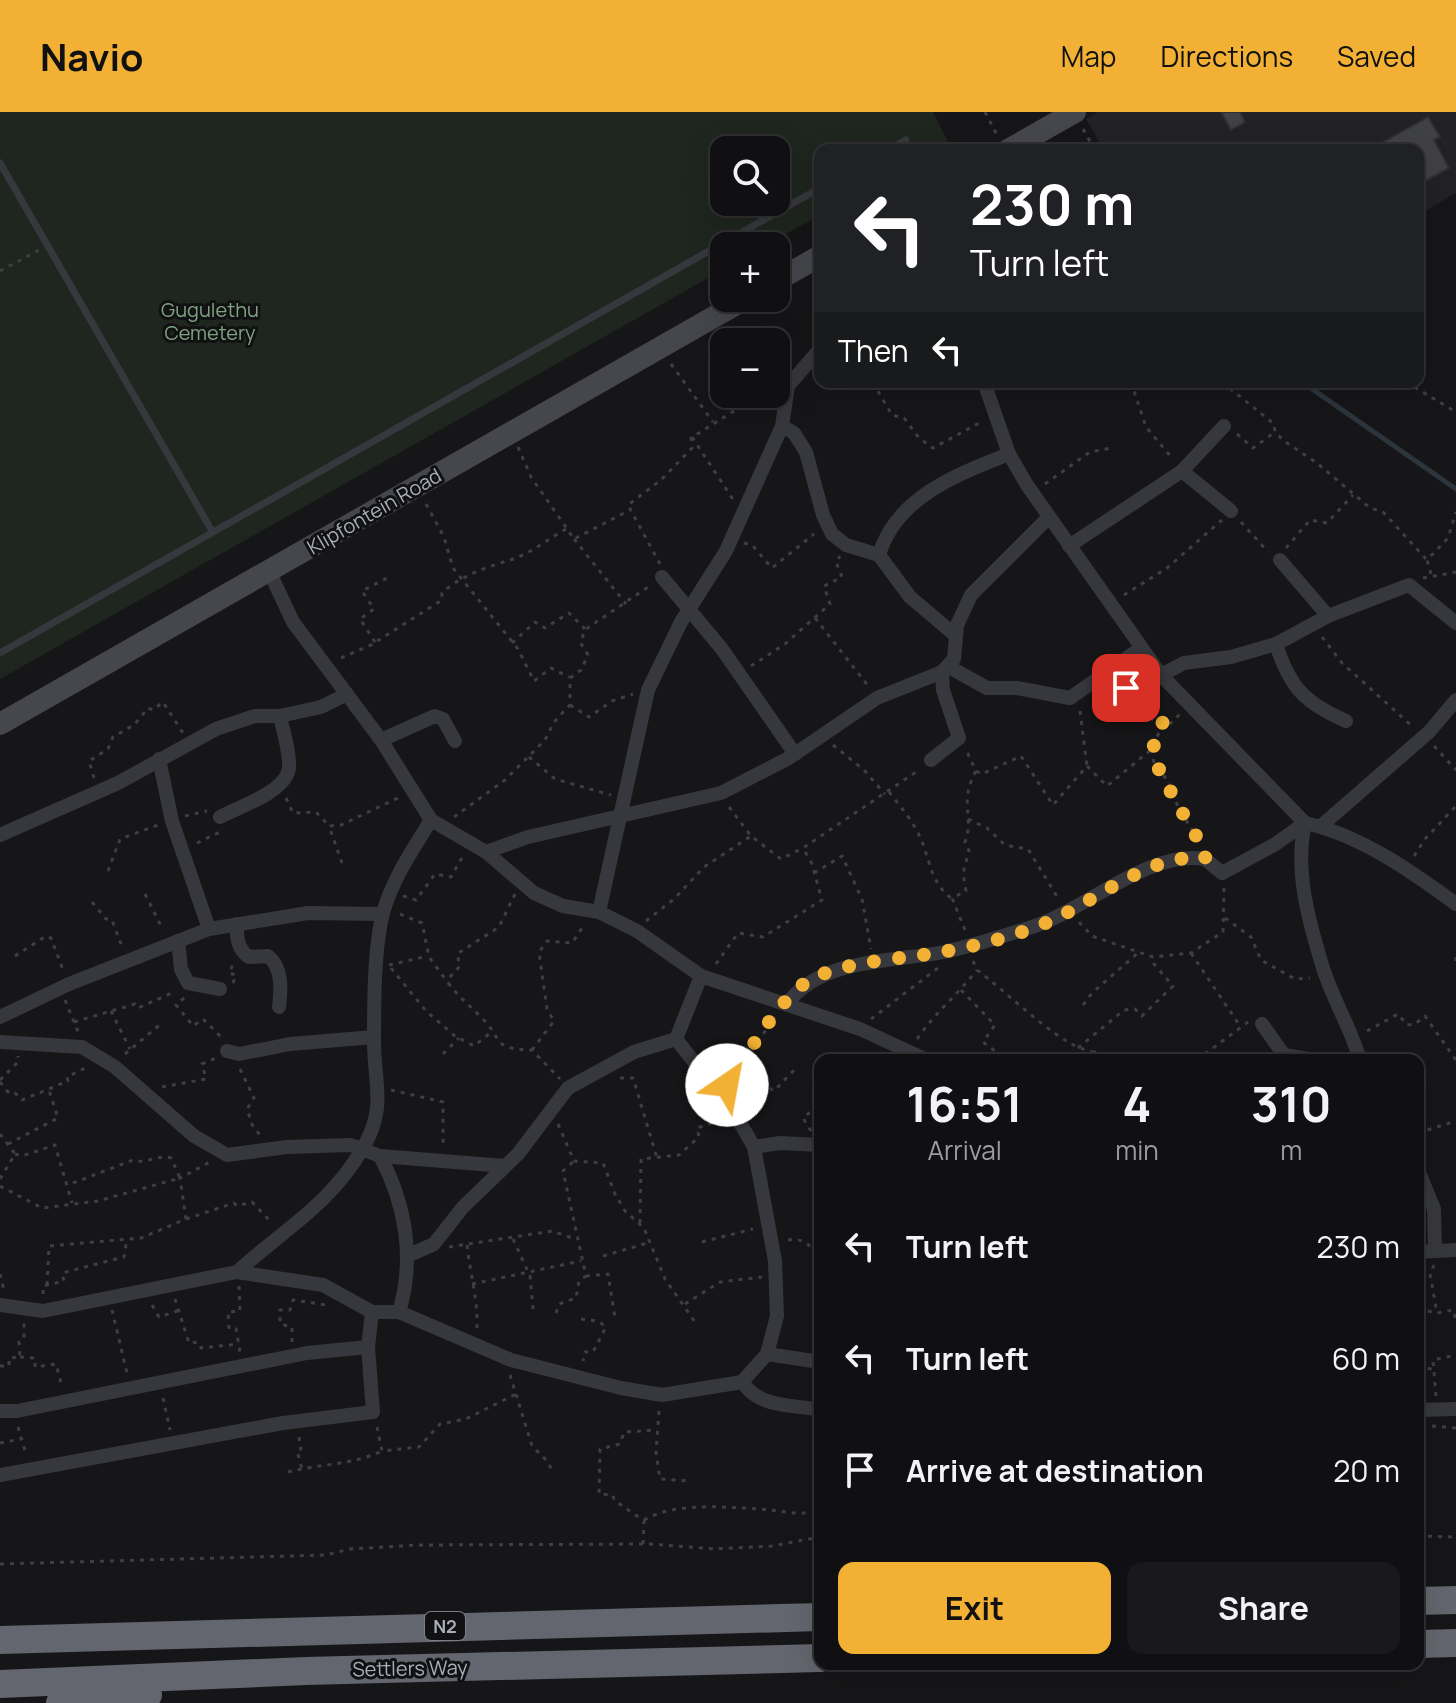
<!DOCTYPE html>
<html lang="en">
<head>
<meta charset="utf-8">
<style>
  body { margin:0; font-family:Manrope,sans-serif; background:#19191b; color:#f1f3f6; height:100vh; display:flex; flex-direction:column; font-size:30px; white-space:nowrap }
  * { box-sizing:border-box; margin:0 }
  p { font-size:26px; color:#9c9d9f }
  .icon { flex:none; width:44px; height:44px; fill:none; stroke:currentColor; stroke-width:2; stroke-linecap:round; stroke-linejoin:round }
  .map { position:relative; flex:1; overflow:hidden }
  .side { position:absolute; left:814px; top:942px; width:610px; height:616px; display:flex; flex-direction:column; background:#101012; border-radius:16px; box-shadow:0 8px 32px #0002,0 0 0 2px #303032 }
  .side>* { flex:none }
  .banner { position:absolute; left:814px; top:32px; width:610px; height:244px; border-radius:16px; box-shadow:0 8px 32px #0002,0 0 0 2px #303032; background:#202124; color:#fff; overflow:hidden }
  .controls { position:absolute; left:710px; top:24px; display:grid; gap:16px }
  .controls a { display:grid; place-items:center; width:80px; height:80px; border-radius:16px; background:#101012; box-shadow:0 8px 32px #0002,0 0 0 2px #303032; font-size:40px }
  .pin { position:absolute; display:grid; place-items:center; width:68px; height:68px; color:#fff; margin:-34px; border-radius:16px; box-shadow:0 4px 12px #0006 }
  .me { position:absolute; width:88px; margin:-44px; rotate:33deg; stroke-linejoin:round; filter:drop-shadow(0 0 6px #0008) }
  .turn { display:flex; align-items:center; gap:28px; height:168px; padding:0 24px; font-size:36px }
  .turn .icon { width:104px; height:104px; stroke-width:2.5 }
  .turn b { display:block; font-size:56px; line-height:68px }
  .then { display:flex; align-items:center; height:76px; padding:0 24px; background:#0003; gap:16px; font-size:30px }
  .eta { display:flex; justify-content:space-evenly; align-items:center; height:136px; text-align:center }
  .eta b { font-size:48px; font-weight:700; line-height:56px }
  .action { display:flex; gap:16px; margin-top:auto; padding:16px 24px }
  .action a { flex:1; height:92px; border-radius:16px; background:#f2b134; color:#111; font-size:32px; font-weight:700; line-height:92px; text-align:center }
  .action a+a { background:#19191b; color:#f1f3f6 }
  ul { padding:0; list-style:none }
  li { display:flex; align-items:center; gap:24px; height:112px; padding:0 24px }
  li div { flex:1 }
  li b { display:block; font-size:30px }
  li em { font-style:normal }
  header { display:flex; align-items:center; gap:48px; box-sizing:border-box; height:112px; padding:0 40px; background:#f2b134; color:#111 }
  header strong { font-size:38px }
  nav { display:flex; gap:44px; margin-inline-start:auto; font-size:28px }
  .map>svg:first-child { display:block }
  .built { fill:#222225 }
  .green { fill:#1e261f; fill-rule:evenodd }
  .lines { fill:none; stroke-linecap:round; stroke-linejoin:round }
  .stream { stroke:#2c353c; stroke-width:5 }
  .building { fill:#404145; stroke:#303034; stroke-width:2 }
  .path { stroke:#3d3f44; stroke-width:3; stroke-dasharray:4 6; stroke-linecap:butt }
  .lane { stroke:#37383d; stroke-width:7 }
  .street { stroke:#37383d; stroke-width:14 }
  .secondary { stroke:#45474d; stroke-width:22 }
  .highway { stroke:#63666e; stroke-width:28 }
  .route { stroke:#f2b134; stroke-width:14; stroke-dasharray:0 25.2 }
  .labels { text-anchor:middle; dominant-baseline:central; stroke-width:6; stroke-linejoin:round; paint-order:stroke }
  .shield { fill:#111113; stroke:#7b7e86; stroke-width:2 }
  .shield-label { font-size:18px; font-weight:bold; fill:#a8adb8 }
  .park-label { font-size:20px; fill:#7fa381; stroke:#111113 }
  .street-label { font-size:20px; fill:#a8adb8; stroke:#111113 }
</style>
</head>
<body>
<header>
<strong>Navio</strong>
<nav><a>Map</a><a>Directions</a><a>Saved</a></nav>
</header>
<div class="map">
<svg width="1456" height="1591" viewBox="0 0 1456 1591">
  <rect width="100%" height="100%" fill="#161618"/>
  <!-- built -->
  <polygon class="built" points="1098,0 1456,0 1456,81 1418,103 1418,38 1104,38 1086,7"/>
  <!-- green -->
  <path class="green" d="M0,0H933L948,30L934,38H820V103L765,134H724V157L0,567ZM724,38H776V90H724Z"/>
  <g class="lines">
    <!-- stream -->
    <polyline class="stream" points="1302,270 1456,377"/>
  </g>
  <!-- building -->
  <g class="building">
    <polygon points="1221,0 1240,0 1245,10 1231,18"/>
    <polygon points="1428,5 1440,25 1434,28 1449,56 1418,73 1418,38 1369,38"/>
  </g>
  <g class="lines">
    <!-- path -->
    <g class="path">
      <polyline points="985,0 997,23"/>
      <polyline points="1083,17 1095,38"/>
      <polyline points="0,159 39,138"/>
      <polyline points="671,252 713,310"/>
      <polyline points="878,270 876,276 892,303 904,306 919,326 933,336 981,310"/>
      <polyline points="1083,270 1086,275 1094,270"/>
      <polyline points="1131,270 1146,315 1172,346"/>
      <polyline points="1222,270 1274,312 1275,320 1284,329 1317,351 1370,396 1383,400 1427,448"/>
      <polyline points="1406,270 1456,300"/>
      <polyline points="1237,322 1253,336 1275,320"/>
      <polyline points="692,325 734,389"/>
      <polyline points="518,335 531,365 574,427 628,399"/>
      <polyline points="1045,372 1090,340 1111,336"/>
      <polyline points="426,392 444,425 453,456 518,537 534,569 551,556 569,565"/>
      <polyline points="1241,410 1268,440"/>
      <polyline points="574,427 626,492"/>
      <polyline points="744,431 752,433 772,456 814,422"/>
      <polyline points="1286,436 1310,408 1327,411 1353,383"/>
      <polyline points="660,452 628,393 661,368 692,336 691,326 761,282"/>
      <polyline points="1431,462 1427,448 1448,426 1456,400"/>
      <polyline points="1423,466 1456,460"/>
      <polyline points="1124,483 1167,456 1222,408"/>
      <polyline points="815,506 869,575"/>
      <polyline points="1322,525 1342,551 1413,615"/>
      <polyline points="375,530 360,507 374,497 362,479 389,465"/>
      <polyline points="512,531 535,510 545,516 569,501 585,517"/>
      <path d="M341,546L371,533L442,488V481C460,464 487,455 510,448C530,442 548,427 566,417"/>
      <polyline points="751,554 785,532 830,492 824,474 842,465 836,450 840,444"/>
      <path d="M1120,566C1131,586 1145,613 1171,611L1180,602"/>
      <polyline points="570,593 589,605 612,589 633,582"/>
      <polyline points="1080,599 1087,654"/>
      <polyline points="833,633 864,658 885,682"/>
      <polyline points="1434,634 1456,658"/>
      <polyline points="1152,637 1154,652 1168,669 1174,687 1200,732"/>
      <polyline points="529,645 555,667 611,683"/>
      <polyline points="976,659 982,662 1021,644 1053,693 1087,654 1107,674 1152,637 1163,611"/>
      <polyline points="94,666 89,649 108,637 113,625 134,613 148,596 153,598 163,590 183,621"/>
      <path d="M889,680C900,694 912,708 919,723C930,745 929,769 951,786"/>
      <polyline points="286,686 293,701 316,700 329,714"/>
      <polyline points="729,695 751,724 781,747 803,736"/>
      <polyline points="185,704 207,699"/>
      <polyline points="454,705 505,668 545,628 554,610 570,593 570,566 581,558 588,543 580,530 586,517 651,473"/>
      <polyline points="968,707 987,716 1005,733 1028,737 1058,786"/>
      <polyline points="197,731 220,720"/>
      <polyline points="1414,744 1425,727 1456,694"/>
      <polyline points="342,751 329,714 341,713 398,686"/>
      <polyline points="108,759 120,727 158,713"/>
      <polyline points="814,761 842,744 862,787 871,837"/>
      <polyline points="145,782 163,818"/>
      <path d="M515,782L499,815L457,842L460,854L449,866V872C459,885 470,894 481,905C504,927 490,937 532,938L560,967"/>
      <polyline points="403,784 416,788 435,762 451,765 464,742"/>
      <polyline points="92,790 106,807 112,808 122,835"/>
      <polyline points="400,802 422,811 429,845 449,872"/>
      <polyline points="1225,806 1251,825 1261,848 1295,867 1310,866"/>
      <polyline points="646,809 674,787 704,755 751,724"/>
      <polyline points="1079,810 1092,824 1153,845 1191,841 1223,820 1224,776"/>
      <path d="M965,818L952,786L966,779L963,761L969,739L965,730C975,704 958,691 976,659L967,640"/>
      <polyline points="1191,841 1240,914"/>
      <polyline points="15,844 46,824 51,826 63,858"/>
      <polyline points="1456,845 1456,852"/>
      <path d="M973,849L977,858C1004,878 1051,924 1078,935C1089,940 1096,939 1106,948"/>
      <polyline points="716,852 738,821 763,825 822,788 812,752 803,736 919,658"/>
      <polyline points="389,853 428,844"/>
      <polyline points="391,856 426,899 455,924 474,934 489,922"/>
      <polyline points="233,871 236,863 229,861 234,850"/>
      <polyline points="961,878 995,913 983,930 995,939 995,948"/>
      <polyline points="184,886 176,893 193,914 203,907 222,926"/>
      <polyline points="65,888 79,922"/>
      <polyline points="1083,893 1092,881 1139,840"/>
      <polyline points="111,899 130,937"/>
      <polyline points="871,907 938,856"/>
      <polyline points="74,910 135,892 138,896 176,879"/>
      <polyline points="1367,919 1398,902 1407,913 1415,912 1425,904 1456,948"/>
      <path d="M917,927C935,901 957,883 977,858"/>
      <polyline points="1078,936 1124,898 1135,897 1142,904 1173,874 1154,852 1153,845"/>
      <polyline points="532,938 554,909 547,897 539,840 547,829 572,831 584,813"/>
      <polyline points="125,942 163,910"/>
      <polyline points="443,942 459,926"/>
      <polyline points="1088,948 1096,939"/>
      <polyline points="1197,948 1248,910"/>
      <polyline points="240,957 254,986 247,997 253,1015 261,1024"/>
      <polyline points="736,959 744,965 751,963 774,979 796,956"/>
      <polyline points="620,966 633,966 657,1046"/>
      <polyline points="0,968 18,950 18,944"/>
      <polyline points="0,970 9,981 14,980 22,988 68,969 67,965 85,956"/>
      <polyline points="729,971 775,905"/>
      <polyline points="162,975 206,967 202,952 216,946"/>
      <polyline points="391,978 443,990 443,1035"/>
      <polyline points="558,1012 574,1049 603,1051 615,1082 625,1099 644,1116 665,1167 697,1213"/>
      <polyline points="811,1019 803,1006 820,992"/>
      <polyline points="1418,1021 1456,1009"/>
      <polyline points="0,1022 15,1042 0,1067"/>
      <polyline points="8,1032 58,1006 49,978"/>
      <polyline points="15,1042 22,1044 55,1033 72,1091"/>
      <path d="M0,1074L42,1096L98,1089L180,1066L171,1046C157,1042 146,1053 133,1048L68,1073"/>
      <polyline points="186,1107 234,1091 237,1094 252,1090 271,1110"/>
      <polyline points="640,1111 641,1047 679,1043 699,1025 697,1016 721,1008"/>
      <polyline points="513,1127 530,1164 533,1197"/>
      <path d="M788,1128C806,1125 814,1136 820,1152"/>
      <polyline points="702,1130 753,1117"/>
      <path d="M467,1133C470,1162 478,1187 477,1216"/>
      <polyline points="449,1135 552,1119 575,1127"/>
      <polyline points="603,1144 651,1130"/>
      <polyline points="1434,1153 1430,1162 1437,1201 1453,1198 1456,1208"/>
      <polyline points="0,1162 4,1178"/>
      <polyline points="586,1164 608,1162 615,1206"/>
      <polyline points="472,1172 581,1149"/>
      <polyline points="47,1173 49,1134 141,1126 186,1107 180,1066 212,1049"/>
      <polyline points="239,1174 240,1199 228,1200 229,1217 236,1217 240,1240"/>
      <polyline points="43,1182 43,1174 64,1169 62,1162 66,1160 124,1145 127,1127"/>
      <polyline points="175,1187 189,1231 198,1230 201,1236 239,1232"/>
      <polyline points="685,1192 720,1170 762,1165"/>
      <polyline points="152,1193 159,1205 180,1198"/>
      <polyline points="1418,1197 1437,1201"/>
      <polyline points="112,1198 127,1261"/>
      <polyline points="556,1201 559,1192 576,1186 579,1169 586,1164 563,1059 574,1049"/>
      <polyline points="581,1207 598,1209 606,1215 593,1240 585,1240 583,1249"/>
      <polyline points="292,1230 292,1215 280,1212 280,1198 290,1198 293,1188 326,1193"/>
      <polyline points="20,1245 35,1246 35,1255 56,1252 62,1275"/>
      <polyline points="0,1254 9,1254 9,1246 20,1245 19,1230 24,1226 24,1211"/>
      <polyline points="1418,1254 1435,1258"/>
      <polyline points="510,1263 532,1334 548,1350 553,1361"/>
      <polyline points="1436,1284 1433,1248 1456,1243"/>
      <polyline points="163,1286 170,1318"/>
      <polyline points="659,1299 656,1341 660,1367 690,1369"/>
      <polyline points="1432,1314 1456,1316"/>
      <polyline points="18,1315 26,1342"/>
      <polyline points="377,1315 382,1339 419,1335 440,1312 466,1307 516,1282"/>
      <polyline points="299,1325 301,1337 297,1339 302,1357"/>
      <polyline points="0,1331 21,1327"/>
      <path d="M288,1360C318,1352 353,1353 382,1339"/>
      <path d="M644,1408C674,1390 724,1395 759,1397C780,1398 800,1405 820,1398"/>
      <polyline points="1418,1424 1456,1425"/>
      <polyline points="643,1432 644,1409 614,1388 613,1383 599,1382 600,1337 620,1332 624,1320 657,1318"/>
      <polyline points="0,1452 326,1443 350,1437 418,1433 651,1432 715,1437 772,1434 820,1425"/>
    </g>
    <!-- lane -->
    <g class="lane">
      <polyline points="887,38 906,28"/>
      <polyline points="0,51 212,419"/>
      <polyline points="0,541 820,76"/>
    </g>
    <!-- street -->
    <g class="street">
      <polyline points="820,237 788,274 782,314 794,321 806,340 823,403 832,422 846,433 879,443 910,485 955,523"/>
      <path d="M984,270L1009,342L1027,373L1161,563L1305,711C1294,758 1309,810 1323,856C1333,888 1351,916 1360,948"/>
      <polyline points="1182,359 1231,399"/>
      <polyline points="1069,434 1182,359 1224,314"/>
      <path d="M879,443C896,385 958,362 1009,342"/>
      <polyline points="1280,448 1328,504"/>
      <polyline points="269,459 293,510 381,628 431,708 486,740 528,725 721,681 789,646 877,586 942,560 954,547 957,513 971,483 1049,405"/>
      <polyline points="662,465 722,537 795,642"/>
      <path d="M1276,532C1290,576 1305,591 1346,609"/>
      <polyline points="949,555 987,576 1017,576 1070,586 1141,536"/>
      <polyline points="1161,563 1184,551 1231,545 1276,532 1328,504 1409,473 1456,511"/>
      <polyline points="381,628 435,604 443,607 455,629"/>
      <polyline points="159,647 172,709 209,817"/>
      <polyline points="931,648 959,626 943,578 942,560"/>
      <path d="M220,705C239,695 288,679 289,655C290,638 283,620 280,604"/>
      <polyline points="1321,714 1429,620 1456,588"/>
      <polyline points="0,723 118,671 216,617 255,604 280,604 321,595 347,582"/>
      <polyline points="486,740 534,781 563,794 599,800 637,819 701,864 860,917 927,948"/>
      <polyline points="599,800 648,578 681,510 726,439 782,314"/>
      <path d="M237,812C236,825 238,838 249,845L268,844C283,856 281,877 279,895"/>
      <polyline points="178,829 181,857 188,871 220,877"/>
      <path d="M787,892C820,846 893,850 944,840C973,834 1003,824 1032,815C1084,799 1149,737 1205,747L1222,761L1274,733L1305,711C1360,723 1411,759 1456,792"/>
      <polyline points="0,905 69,872 209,817 308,801 383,802"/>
      <polyline points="1262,912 1284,943 1315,948"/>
      <polyline points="676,927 701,864"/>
      <polyline points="0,930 82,935 115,955 194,1024 227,1043 287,1035 351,1033 380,1044 505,1054"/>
      <polyline points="227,939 239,942 290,932 374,925"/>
      <polyline points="754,1035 780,1031 820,1033"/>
      <path d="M380,1044C406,1093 415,1147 399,1200"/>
      <polyline points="1418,1058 1434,1097 1435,1138"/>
      <polyline points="1418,1140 1456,1138"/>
      <polyline points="407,1144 434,1132 463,1095 518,1042 568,976 634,940 676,927"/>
      <path d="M237,1160C284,1117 329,1094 363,1036C387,995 374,972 374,929C374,892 374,836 383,801C392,768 413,737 431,708"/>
      <polyline points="0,1193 43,1199 237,1160 323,1173 372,1200 399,1200 511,1248 621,1276 662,1283 742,1270 767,1242 777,1204 775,1149 754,1035 735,1002 676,927"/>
      <polyline points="767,1242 820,1250"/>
      <path d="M742,1270C761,1297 791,1292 820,1298"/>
      <polyline points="1418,1298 1456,1297"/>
      <polyline points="0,1299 17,1299 307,1241 368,1235"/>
      <polyline points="0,1363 283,1311 373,1300 368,1235 372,1200"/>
    </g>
    <!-- secondary -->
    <g class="secondary">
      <polyline points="1008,38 1075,0"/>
      <polyline points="776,169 820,144"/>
      <polyline points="0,612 747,186"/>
    </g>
    <!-- highway -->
    <g class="highway">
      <polyline points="1418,1489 1456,1488"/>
      <polyline points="0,1528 820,1505"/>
      <polyline points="1418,1532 1456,1531"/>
      <polyline points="0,1572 306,1559 820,1546"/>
      <polyline points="60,1591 148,1583"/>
    </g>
  </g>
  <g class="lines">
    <!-- route -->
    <path class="route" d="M727,973C746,944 778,890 805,871C838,849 904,847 942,840C976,834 1016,824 1048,810C1093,791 1154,738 1205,747L1206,739C1197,728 1152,648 1152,641C1153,631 1161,622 1163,611L1141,598L1126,576"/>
  </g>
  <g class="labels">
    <!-- shield labels -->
    <rect class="shield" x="425" y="1500" width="40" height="28" rx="6"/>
    <g class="shield-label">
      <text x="445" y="1514">N2</text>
    </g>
    <!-- park labels -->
    <g class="park-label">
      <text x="210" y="197">Gugulethu<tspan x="210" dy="23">Cemetery</tspan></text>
    </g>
    <!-- street labels -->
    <g class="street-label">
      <text transform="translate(374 399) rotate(-30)">Klipfontein Road</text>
      <text transform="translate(410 1556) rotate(-1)">Settlers Way</text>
    </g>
  </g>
</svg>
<div class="controls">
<a><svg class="icon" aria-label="search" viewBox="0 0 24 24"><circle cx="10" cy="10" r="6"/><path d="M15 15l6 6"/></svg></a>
<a>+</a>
<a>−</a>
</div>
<div class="pin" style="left:1126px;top:576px;background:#d93025"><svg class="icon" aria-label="arrive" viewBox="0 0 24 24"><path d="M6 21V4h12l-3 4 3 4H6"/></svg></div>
<svg class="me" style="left:727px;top:973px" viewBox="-20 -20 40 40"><circle r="19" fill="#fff"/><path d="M0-13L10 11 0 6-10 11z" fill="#f2b134"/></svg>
<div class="banner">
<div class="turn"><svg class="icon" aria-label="left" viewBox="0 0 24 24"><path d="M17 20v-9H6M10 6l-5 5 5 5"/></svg><div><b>230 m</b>Turn left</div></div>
<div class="then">Then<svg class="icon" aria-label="left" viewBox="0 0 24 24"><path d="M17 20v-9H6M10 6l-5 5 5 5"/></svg></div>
</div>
<section class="side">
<div class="eta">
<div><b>16:51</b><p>Arrival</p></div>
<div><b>4</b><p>min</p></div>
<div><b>310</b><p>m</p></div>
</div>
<ul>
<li><svg class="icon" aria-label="left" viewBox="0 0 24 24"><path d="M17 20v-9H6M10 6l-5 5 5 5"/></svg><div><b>Turn left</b></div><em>230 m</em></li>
<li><svg class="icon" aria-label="left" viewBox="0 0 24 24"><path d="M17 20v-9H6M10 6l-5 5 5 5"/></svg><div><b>Turn left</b></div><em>60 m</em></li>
<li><svg class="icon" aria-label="arrive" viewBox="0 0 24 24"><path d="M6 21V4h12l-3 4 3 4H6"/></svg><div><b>Arrive at destination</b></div><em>20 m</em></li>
</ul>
<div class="action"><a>Exit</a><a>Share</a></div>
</section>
</div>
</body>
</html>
